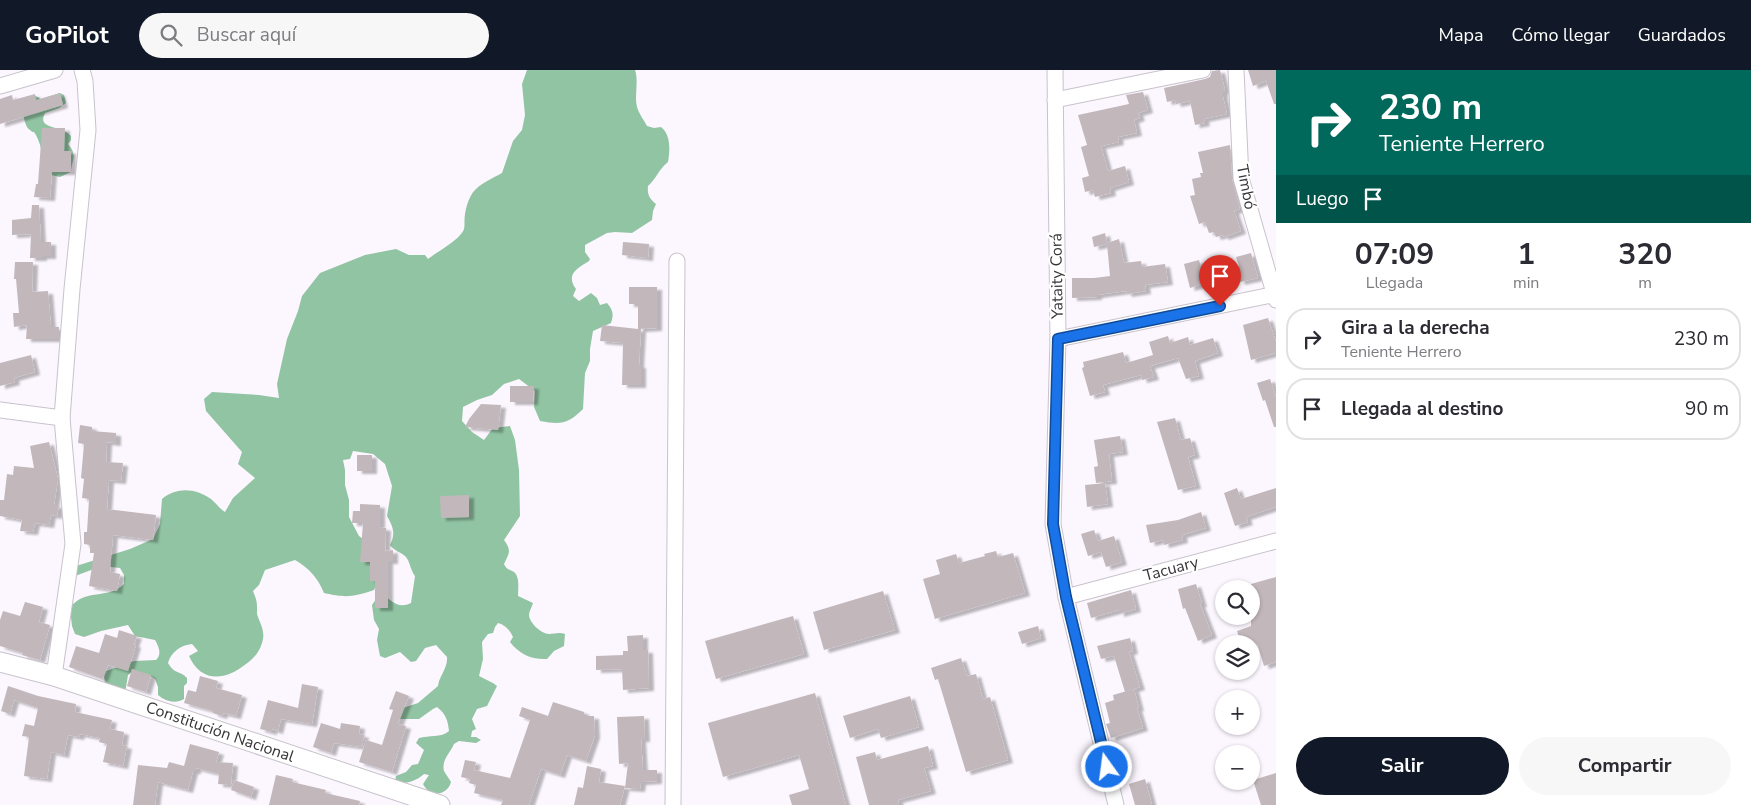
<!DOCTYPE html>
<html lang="es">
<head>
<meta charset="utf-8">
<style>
  body { margin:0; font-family:"Nunito Sans",sans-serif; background:#f7f7f7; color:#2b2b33; height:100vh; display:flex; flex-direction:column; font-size:19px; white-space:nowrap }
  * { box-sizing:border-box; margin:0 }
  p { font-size:16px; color:#7c7c81 }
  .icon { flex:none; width:28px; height:28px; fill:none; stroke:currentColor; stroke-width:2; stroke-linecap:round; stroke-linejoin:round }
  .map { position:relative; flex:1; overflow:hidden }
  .sheet { display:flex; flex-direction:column; background:#fff; width:475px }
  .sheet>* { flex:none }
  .banner { background:#00695c; color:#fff; overflow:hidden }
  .fabs { position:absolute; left:1215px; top:510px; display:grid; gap:10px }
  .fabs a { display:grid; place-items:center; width:45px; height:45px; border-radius:50%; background:#fff; box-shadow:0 1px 4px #0004; font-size:25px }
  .pin { position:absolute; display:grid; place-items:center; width:42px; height:42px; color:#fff; margin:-51px -21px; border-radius:50% 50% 50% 0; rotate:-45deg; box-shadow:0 0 5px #0007 }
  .pin .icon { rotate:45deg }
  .me { position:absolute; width:55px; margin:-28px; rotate:346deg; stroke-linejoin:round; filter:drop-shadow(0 0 4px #0008) }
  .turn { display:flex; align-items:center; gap:18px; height:105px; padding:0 20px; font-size:22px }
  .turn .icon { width:65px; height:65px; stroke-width:2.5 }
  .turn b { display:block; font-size:35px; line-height:42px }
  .then { display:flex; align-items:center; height:48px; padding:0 20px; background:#0003; gap:10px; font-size:19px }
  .eta { display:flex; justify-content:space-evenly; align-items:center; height:85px; text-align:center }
  .eta b { font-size:30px; font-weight:700; line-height:35px }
  .primary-button { display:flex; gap:10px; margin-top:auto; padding:10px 20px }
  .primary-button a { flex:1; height:58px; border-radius:30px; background:#111827; color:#fff; font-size:20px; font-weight:700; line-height:58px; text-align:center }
  .primary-button a+a { background:#f7f7f7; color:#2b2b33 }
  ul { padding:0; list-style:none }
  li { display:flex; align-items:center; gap:15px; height:62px; margin:0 10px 8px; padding:0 10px; border:2px solid #e1e1e2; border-radius:20px }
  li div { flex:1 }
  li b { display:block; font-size:19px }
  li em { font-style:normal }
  header { display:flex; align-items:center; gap:30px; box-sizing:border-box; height:70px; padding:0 25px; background:#111827; color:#fff }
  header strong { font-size:24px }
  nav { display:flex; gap:28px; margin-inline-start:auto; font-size:18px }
  .search { width:350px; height:45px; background:#f7f7f7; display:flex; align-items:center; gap:12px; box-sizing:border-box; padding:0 18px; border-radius:28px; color:#7c7c81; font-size:19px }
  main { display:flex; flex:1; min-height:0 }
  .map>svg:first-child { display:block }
  .forest { fill:#91c4a3 }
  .building { fill:#c2b8bb; filter:url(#shadow) }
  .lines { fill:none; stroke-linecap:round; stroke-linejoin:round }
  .minor-casing { stroke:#c8c3cb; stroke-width:17 }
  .tertiary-casing { stroke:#c8c3cb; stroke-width:21 }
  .minor { stroke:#fff; stroke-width:15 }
  .tertiary { stroke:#fff; stroke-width:19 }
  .route-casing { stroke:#114b97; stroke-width:12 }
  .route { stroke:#1a73e8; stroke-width:9 }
  .labels { text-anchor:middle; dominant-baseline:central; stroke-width:4.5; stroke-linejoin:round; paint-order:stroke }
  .street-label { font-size:16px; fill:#373538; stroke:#fff }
</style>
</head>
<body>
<header>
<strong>GoPilot</strong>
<div class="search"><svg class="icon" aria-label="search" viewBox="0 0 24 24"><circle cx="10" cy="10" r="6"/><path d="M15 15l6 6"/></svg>Buscar aquí</div>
<nav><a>Mapa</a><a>Cómo llegar</a><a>Guardados</a></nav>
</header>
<main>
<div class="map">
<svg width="1276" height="735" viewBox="0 0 1276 735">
  <defs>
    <filter id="shadow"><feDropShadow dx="5" dy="3" stdDeviation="1" flood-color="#0004"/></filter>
  </defs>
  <rect width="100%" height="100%" fill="#fcf6fe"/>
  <!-- forest -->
  <g class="forest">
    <path d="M527,0H635C639,12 634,25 637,37C639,44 644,50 647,56L654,58L661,57C671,65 670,80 668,92C659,99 656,109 648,116C647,125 650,129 656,134L653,141L652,150L632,163L615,162L607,163L585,175V182L590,189L589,191C578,198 565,204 576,219L573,226L579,231L591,223L597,228L600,235L607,233C613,240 614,244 611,253L593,261L590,279V291L585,303L583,339C568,354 561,355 540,351L534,337L535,321L519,309L504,314L492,325L477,330L463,337L462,351L472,362L484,370L493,358L510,356L515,370L519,400L520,446L504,470C512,481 509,483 504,494C507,500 509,499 514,502C520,507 518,518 518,526L533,533C532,537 529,541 529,545C529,552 541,564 549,564C555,564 559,562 565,564L564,576L554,581L547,589C532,590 519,584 510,572L513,567C510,560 505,555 498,553L495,557L493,563L488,564L482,572L483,589L479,606L493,613L497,616L487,636L477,639L472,649L476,659L472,661L471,667H476L481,670L476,673L459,671L454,674C451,682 441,690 444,701C446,705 449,708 451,712C447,726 430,728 423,714L429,705L424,704C418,710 408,713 399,714L395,711L396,706L406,702L412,695L418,694L424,680L416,673L419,668C429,665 441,668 449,661C448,651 446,644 437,637L433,639L419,649H397V640L418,633L438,616C439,606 448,598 447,587L436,575L425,578L416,591L411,592L400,582L385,588L380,586L377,570L379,559L374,550L372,535L378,526L383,523C391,532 399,539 411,533L415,506C410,499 410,492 406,487C401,482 394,481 390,475C396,463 393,457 387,446L392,416L385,394L373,384L353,381L350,389L343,390L345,400V415L349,430V447L359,466L371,475L380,506L374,520C353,527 346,528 324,523C317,507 310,499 295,490L265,500L259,515L253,521C255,526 257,531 257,536C257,538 257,542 257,544C260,554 266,561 262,573C259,583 253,589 246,594C225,611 201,613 189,586L198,581L192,574C181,575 171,582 168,593C175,605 180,600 187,608V613L184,616V629C176,634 166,632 158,625V617L155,609L146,604L132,602L128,605L125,623L105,614L104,605L106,601L134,591L156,590C162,584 159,577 155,570L135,566L128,555L101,561L84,567L75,564L72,556L70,538C84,518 108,530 124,514V505L120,498L102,496L75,506L73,497L130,479L153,469L160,454L162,429C177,417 195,418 211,429C216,433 220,439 225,442L233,428L255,408L238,394L242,382L206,341L204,329L212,322L259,325L279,328L277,314L287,269L298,241L302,226L320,203L365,185L396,179L409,185H425L428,189C437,182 461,169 464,159C465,155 464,149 465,144C470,117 480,115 502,103L513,71L522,60L525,45L522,14Z"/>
    <path d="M60,23L64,25L66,33L59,38L45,43C36,60 62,55 71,66V70L68,74C78,86 72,89 71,102L60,107L47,104C44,91 42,77 36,65C32,58 35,65 30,60C25,57 25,50 23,45L34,25L41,29Z"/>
  </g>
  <!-- building -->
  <g class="building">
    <polygon points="1220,0 1225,20 1223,21 1223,27 1227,44 1204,49 1205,53 1195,55 1190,31 1176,34 1175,30 1167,32 1164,18 1205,9 1210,7 1212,1"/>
    <polygon points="1248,0 1276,0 1276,34 1274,34 1266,11 1253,16"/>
    <polygon points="1143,22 1148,40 1138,43 1140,48 1134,50 1137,63 1118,67 1119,72 1101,76 1108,101 1125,96 1129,112 1110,118 1111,123 1095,127 1093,120 1085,122 1082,108 1089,106 1081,77 1087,75 1078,45 1129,34 1126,25"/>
    <polygon points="60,23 63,35 0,54 0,29 12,25 13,30 35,24 36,30"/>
    <polygon points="42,58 65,58 64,81 71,81 71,102 52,102 50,128 34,127 36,114 38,114"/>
    <polygon points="1230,75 1232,109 1240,139 1234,141 1241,161 1224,167 1223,165 1216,167 1214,162 1209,163 1205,152 1199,154 1190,126 1195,125 1192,109 1201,107 1200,103 1203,103 1198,82"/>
    <polygon points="32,135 39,135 41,172 51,172 51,186 42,186 42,188 30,188 31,164 12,165 12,150 31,148"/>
    <polygon points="1105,163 1107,173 1119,169 1124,193 1141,191 1142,197 1165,194 1168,212 1145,215 1146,221 1127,224 1126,221 1097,225 1097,227 1072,228 1072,208 1094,208 1110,206 1107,174 1094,177 1092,167"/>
    <polygon points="623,172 649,174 648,188 622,185"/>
    <polygon points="1251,183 1258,208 1240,212 1235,197 1239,196 1236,187"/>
    <polygon points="1199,190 1205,213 1190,218 1184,194"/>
    <polygon points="15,192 33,192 32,222 48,221 51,257 59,257 59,269 26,269 27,255 14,257 13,243 19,243 16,209 14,209"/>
    <polygon points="629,217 657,217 657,258 639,259 641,259 639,295 641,295 641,315 622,315 623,273 600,271 602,255 638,259 638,234 629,234"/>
    <polygon points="1268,248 1276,272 1276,283 1251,290 1243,255"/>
    <polygon points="1168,266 1170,273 1188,267 1190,275 1213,268 1218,283 1195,291 1199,306 1186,309 1178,288 1150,296 1154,307 1142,310 1141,305 1103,315 1105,322 1090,326 1082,298 1084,297 1083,292 1123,282 1126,293 1153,285 1149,272"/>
    <polygon points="31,285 35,302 14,308 15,312 0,316 0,293"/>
    <polygon points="1270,309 1276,327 1276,357 1274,357 1265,330 1263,331 1257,313"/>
    <polygon points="510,316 534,316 533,332 510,332"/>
    <polygon points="481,334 501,335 498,360 465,357 469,349"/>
    <polygon points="1175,348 1181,370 1190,368 1195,385 1188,387 1196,416 1178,420 1157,352"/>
    <polygon points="80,355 92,357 92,361 116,363 116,373 107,372 106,392 123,393 121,411 109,410 107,439 156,445 153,470 113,465 110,502 120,504 117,521 89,516 94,483 90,483 90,475 84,474 84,462 87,462 89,429 82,428 84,409 81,408 84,374 78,373"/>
    <polygon points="1120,366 1123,382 1109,384 1112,411 1096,413 1094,397 1098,396 1094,370"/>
    <polygon points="49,372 58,409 54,435 59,435 57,446 51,445 49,455 35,453 33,462 20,461 22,450 0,446 0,430 4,430 7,404 13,405 14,396 34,398 30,376"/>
    <rect x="357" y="385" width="15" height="16"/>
    <polygon points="1105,413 1108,434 1087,437 1085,415"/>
    <polygon points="1237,418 1241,429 1276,418 1276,437 1246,447 1248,452 1235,456 1224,423"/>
    <polygon points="469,425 469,447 441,448 440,426"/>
    <polygon points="360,434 380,435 380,457 386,458 385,481 393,480 393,491 388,491 388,538 375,538 375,511 370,511 370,492 360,492 363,453 352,453 353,441 360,441"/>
    <polygon points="1201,442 1206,458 1182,465 1183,470 1164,475 1163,470 1150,473 1146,455 1178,450"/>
    <polygon points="1094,460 1098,471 1114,466 1122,492 1106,497 1101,482 1088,486 1081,464"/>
    <polygon points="996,481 998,487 1013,483 1025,523 935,549 923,509 940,504 936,490 956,484 959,493 985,486 984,484"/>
    <polygon points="1276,507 1276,592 1264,596 1257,573 1241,574 1237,561 1251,556 1251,514"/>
    <polygon points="1196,514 1202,534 1200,534 1212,565 1198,571 1185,538 1183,539 1178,519"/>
    <polygon points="1131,520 1136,539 1119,544 1119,540 1091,548 1087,533"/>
    <polygon points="883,521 895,560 824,580 813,542"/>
    <polygon points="25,532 43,537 39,552 50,555 40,590 22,585 23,583 0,576 0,550 3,541 20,546"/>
    <polygon points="793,546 804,584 716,609 705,571"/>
    <polygon points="1038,556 1041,568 1022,574 1018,562"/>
    <polygon points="119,560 137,566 134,574 136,575 128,601 108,595 103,609 69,597 76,576 99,583 105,564 117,568"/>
    <polygon points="643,565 643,580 648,580 649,618 623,620 622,599 596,600 596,586 623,585 623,581 628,581 627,566"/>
    <polygon points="1130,568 1133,581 1129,582 1140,617 1125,622 1114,586 1101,589 1097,576"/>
    <polygon points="961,588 967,606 976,604 983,629 990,627 1008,690 966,702 938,609 935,610 931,598"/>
    <polygon points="132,599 151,605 146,622 127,616"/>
    <polygon points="200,606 218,611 216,618 242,625 236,646 223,643 222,646 213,643 213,641 184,633 188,620 196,622"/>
    <polygon points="302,614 318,617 312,654 281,649 278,661 272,659 272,662 260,659 268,630 298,638"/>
    <polygon points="8,616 38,626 76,634 75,642 112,650 110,659 124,662 122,675 127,676 123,696 103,692 107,674 99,672 100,668 80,664 79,667 68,665 64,685 51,682 47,709 24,706 29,667 22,666 25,654 34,656 38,638 14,630 10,644 1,641"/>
    <polygon points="1134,619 1139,638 1137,638 1143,658 1111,668 1106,654 1110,653 1105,633 1114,630 1113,625"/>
    <polygon points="396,621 409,626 398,654 406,656 392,702 359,692 366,670 382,675 393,640 389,639"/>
    <polygon points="815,623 846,735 792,735 789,725 809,719 799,685 723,707 708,653"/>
    <polygon points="910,626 919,657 881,668 878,659 850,668 843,646"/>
    <polygon points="553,632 584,642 584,646 594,646 595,665 586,691 567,685 560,705 541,699 529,735 501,735 503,730 474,723 476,715 469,713 470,709 461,707 465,690 476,692 474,700 510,708 530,650 519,646 522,637 548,646"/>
    <polygon points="644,646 645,669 641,669 643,700 657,700 657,711 641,712 640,719 625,718 628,693 619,694 617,647"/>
    <polygon points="321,653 340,659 341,653 360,656 359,664 364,665 362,677 334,673 331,683 313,677"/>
    <polygon points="190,674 219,682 216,692 233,693 231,715 218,714 219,704 196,698 196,701 193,701 188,720 158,712 155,735 133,735 138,695 167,698 169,692 184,696"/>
    <polygon points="928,676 933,696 924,698 931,721 898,730 899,735 869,735 856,687 875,682 877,690"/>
    <polygon points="587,696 601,699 599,712 625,716 620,735 574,735 578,717 583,718"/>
    <polygon points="1276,703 1276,735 1261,735 1253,710"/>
    <polygon points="276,705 293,709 292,712 326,720 325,723 360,731 359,735 269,735"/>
    <polygon points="1145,709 1152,735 1135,735 1129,714"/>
    <polygon points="234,710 254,717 251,727 231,720"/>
  </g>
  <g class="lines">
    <defs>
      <g id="minor">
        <polyline points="1055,0 1058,269 1053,454 1066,527 1116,735"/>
        <polyline points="1236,0 1241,108 1276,230"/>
        <polyline points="0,16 55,0"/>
        <polyline points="1055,30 1203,0"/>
        <polyline points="1058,269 1276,224"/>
        <polyline points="0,340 62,348"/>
        <polyline points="1066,527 1276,471"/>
        <polyline points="54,606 73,474 62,348 72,219 88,60 85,11 82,0"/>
        <polyline points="673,735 677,191"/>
      </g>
      <polyline id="tertiary" points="0,592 54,606 440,735"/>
    </defs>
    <!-- minor casing -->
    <use href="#minor" class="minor-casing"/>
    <!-- tertiary casing -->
    <use href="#tertiary" class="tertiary-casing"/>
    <!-- minor -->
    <use href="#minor" class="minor"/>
    <!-- tertiary -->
    <use href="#tertiary" class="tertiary"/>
  </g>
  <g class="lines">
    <defs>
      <polyline id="route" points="1107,697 1066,527 1053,454 1058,269 1220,236"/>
    </defs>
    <!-- route casing -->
    <use href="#route" class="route-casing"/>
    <!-- route -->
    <use href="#route" class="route"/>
  </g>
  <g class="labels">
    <!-- street labels -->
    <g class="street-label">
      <text transform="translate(1246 117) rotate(79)">Timbó</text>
      <text transform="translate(1057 206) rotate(-91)">Yataity Corá</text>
      <text transform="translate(1171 499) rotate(-15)">Tacuary</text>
      <text transform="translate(220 662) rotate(19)">Constitución Nacional</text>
    </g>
  </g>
</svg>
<div class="fabs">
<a><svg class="icon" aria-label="search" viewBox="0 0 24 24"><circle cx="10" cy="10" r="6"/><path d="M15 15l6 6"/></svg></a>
<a><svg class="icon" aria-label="layers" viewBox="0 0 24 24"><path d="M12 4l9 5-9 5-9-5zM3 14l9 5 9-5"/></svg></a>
<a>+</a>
<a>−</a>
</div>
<div class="pin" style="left:1220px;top:236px;background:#d93025"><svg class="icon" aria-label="arrive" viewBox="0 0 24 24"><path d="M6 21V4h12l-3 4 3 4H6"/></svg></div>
<svg class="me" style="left:1107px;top:697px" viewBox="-20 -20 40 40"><circle r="17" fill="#1a73e8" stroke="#fff" stroke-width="3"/><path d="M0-11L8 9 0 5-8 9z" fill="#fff"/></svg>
</div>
<section class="sheet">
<div class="banner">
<div class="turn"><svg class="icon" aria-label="right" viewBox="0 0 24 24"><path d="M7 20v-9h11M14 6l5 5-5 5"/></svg><div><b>230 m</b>Teniente Herrero</div></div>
<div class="then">Luego<svg class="icon" aria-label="arrive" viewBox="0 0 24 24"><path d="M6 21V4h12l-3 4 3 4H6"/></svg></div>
</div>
<div class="eta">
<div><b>07:09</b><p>Llegada</p></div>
<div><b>1</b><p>min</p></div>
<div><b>320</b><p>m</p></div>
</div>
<ul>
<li><svg class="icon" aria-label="right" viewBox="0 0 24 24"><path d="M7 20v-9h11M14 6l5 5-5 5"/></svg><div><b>Gira a la derecha</b><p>Teniente Herrero</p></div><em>230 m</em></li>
<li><svg class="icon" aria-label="arrive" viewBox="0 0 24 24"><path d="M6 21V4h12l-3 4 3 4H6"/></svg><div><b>Llegada al destino</b></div><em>90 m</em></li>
</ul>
<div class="primary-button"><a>Salir</a><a>Compartir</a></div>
</section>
</main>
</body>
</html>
